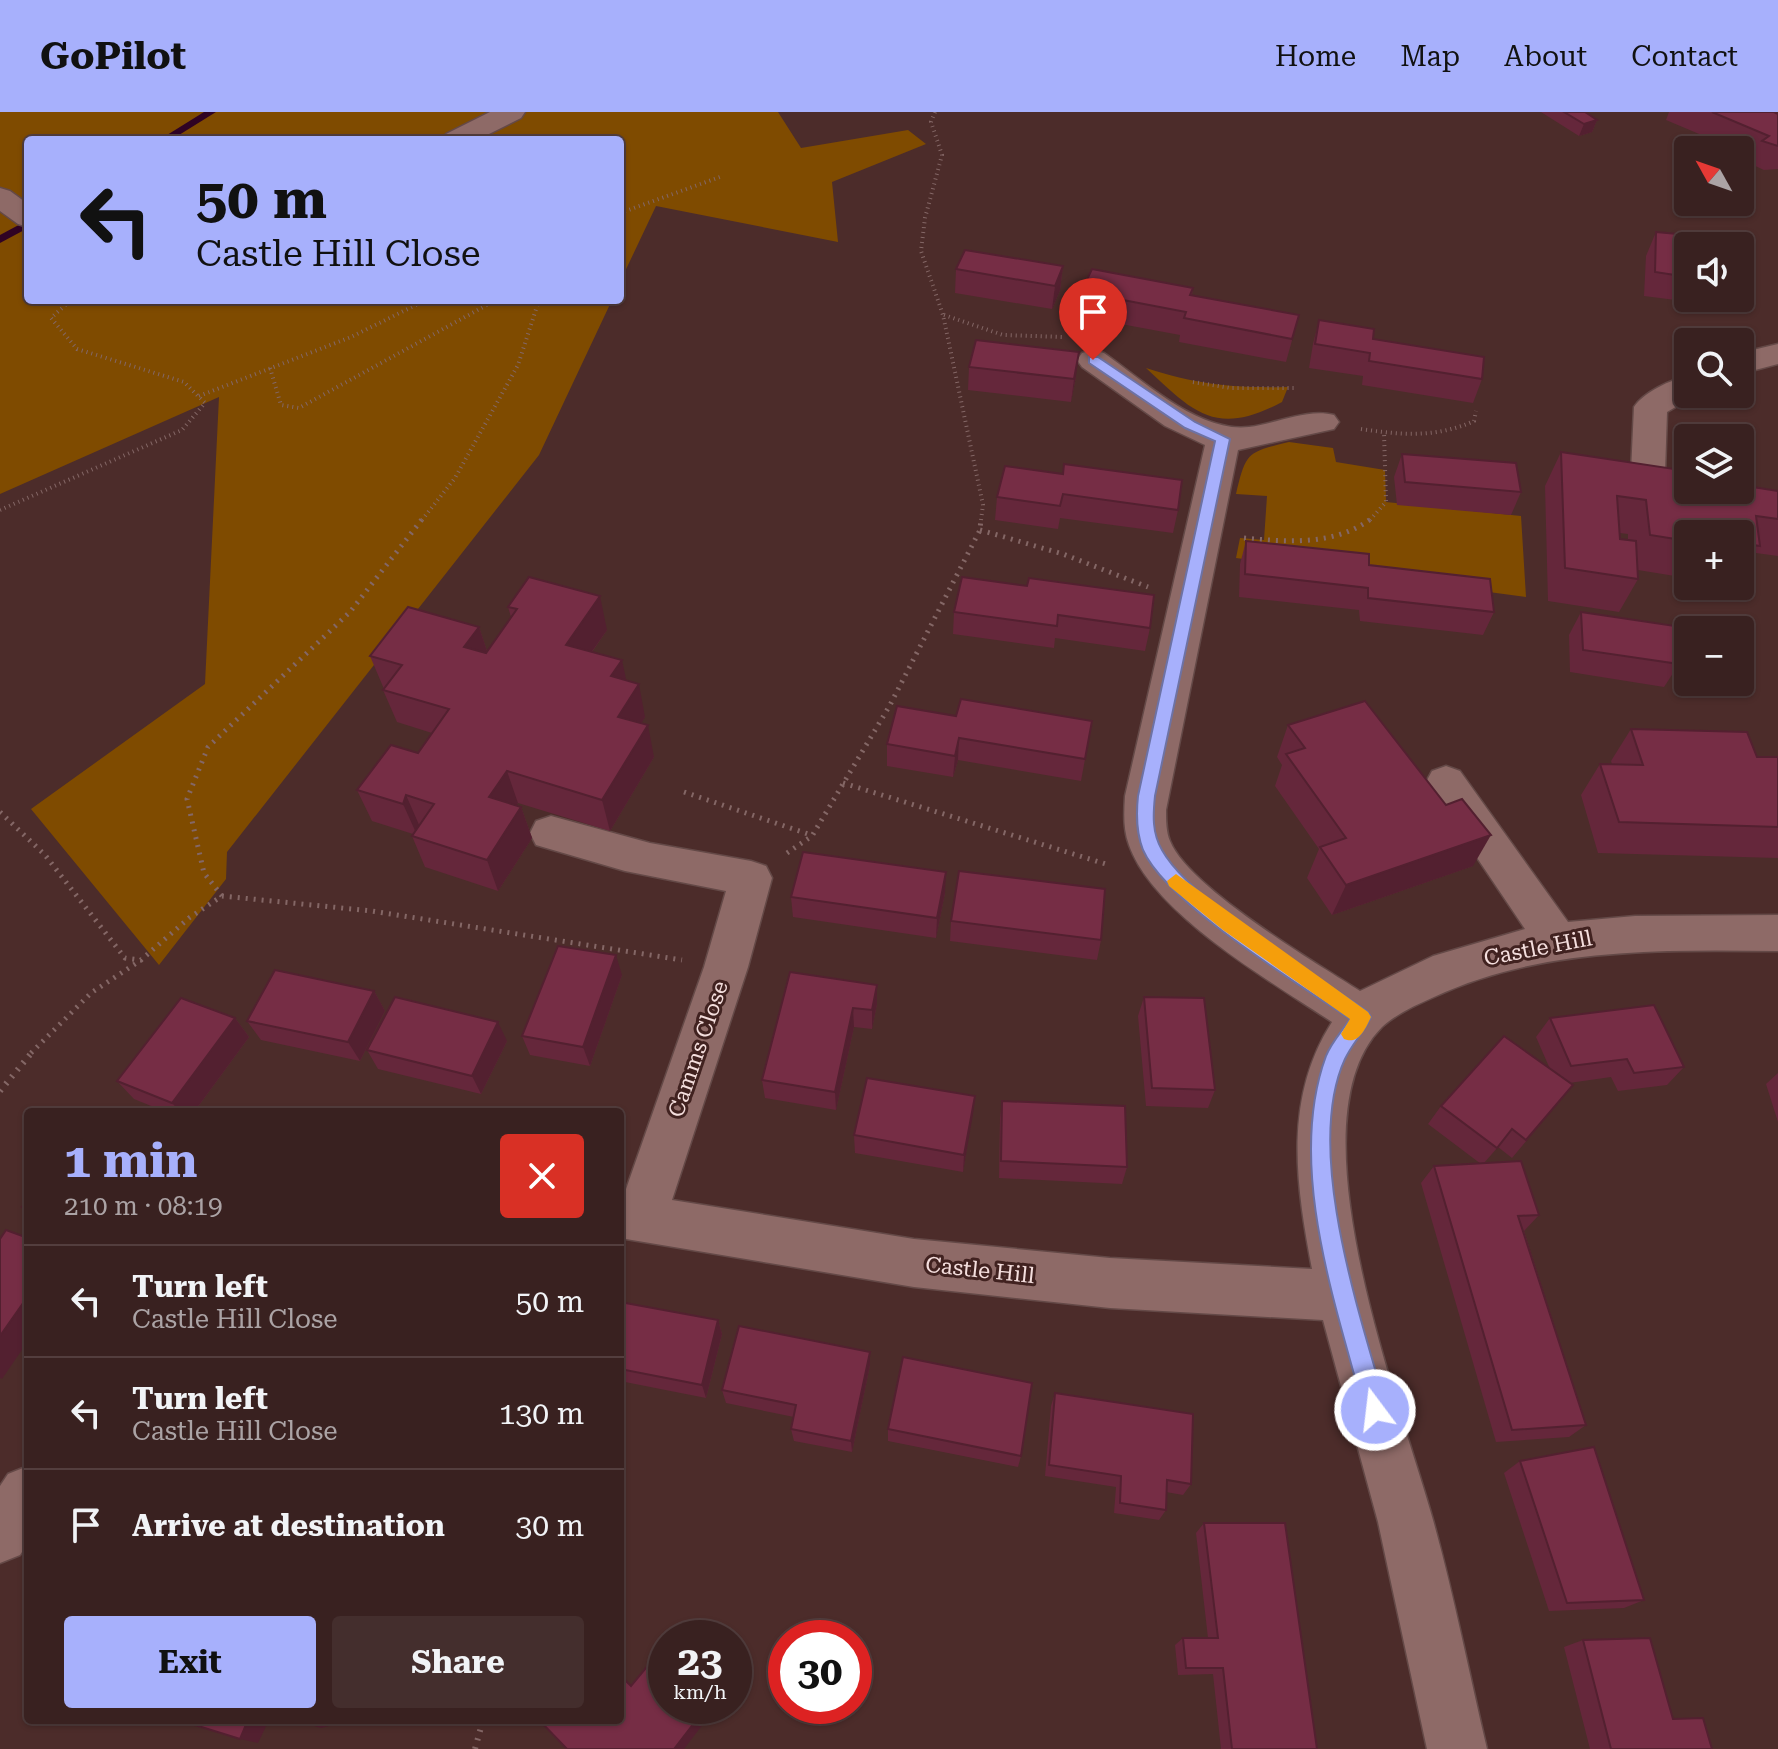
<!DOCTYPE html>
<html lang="en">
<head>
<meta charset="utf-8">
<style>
  body { margin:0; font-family:"Roboto Serif",serif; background:#442e2d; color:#f1f3f6; height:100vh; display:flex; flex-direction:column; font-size:30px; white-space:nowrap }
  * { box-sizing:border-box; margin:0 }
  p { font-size:26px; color:#aba3a5 }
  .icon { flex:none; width:44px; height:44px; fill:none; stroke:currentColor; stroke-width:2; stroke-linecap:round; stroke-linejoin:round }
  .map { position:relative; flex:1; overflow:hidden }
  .sheet { position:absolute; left:24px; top:996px; width:600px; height:616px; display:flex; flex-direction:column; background:#392120; border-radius:8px; box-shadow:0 2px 6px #0004,0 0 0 2px #533e3e }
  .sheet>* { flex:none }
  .guide { position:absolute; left:24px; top:24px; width:600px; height:168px; border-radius:8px; box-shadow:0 2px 6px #0004,0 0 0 2px #533e3e; background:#a7b0fc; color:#111; overflow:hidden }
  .needle { width:52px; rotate:310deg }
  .buttons { position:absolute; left:1674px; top:24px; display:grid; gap:16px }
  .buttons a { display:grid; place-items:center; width:80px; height:80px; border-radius:8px; background:#392120; box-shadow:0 2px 6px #0004,0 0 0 2px #533e3e; font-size:40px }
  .speed { position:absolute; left:648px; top:1508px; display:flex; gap:16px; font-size:40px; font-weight:700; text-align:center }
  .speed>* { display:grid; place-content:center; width:104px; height:104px; border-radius:50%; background:#392120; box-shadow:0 2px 6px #0004,0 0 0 2px #533e3e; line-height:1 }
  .speed small { font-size:20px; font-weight:400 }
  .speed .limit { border:12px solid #d22; background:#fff; color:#111 }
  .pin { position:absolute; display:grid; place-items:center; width:68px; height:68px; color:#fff; margin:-82px -34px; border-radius:50% 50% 50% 0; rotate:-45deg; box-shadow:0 0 8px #0007 }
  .pin .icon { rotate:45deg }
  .me { position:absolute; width:88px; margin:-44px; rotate:345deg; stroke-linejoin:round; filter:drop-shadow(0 0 6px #0008) }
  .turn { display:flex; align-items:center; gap:28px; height:168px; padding:0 40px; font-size:36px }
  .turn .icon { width:104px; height:104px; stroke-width:2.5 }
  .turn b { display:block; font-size:56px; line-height:68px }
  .round { display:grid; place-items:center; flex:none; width:84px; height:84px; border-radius:8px; background:#442e2d }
  .overview { display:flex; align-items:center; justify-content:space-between; height:136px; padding:0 40px }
  h1 { font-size:48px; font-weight:700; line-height:60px; color:#a7b0fc }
  .action { display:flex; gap:16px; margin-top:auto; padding:16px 40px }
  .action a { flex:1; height:92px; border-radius:8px; background:#a7b0fc; color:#111; font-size:32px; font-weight:700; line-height:92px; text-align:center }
  .action a+a { background:#442e2d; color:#f1f3f6 }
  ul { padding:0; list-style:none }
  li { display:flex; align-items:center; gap:24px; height:112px; padding:0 40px; border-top:2px solid #533e3e }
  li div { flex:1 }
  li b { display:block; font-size:30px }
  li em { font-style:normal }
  header { display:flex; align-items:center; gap:48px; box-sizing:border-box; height:112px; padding:0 40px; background:#a7b0fc; color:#111 }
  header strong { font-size:38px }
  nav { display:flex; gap:44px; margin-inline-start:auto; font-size:28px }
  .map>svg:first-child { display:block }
  .green { fill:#7f4b00 }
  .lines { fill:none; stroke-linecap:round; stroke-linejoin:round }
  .stream { fill:#300324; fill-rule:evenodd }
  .minor-casing { stroke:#644947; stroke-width:3 }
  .path-far2 { stroke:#846766; stroke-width:4; stroke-dasharray:1 4; stroke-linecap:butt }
  .path-far1 { stroke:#846766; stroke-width:5; stroke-dasharray:2 6; stroke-linecap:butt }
  .path { stroke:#846766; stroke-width:6; stroke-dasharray:2 7; stroke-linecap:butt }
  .minor { fill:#8e6a67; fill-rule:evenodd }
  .wall { fill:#65273b; fill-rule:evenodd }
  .shaded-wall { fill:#532030 }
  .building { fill:#762d45; stroke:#532030; stroke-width:2 }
  .route { fill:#a7b0fc; stroke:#6d72a4; stroke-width:2 }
  .slow { fill:#f59e0b }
  .labels { text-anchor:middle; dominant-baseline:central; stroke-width:6; stroke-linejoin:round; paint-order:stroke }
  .street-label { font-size:22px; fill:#f4dedd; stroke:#412220 }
</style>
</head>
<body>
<header>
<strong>GoPilot</strong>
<nav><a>Home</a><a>Map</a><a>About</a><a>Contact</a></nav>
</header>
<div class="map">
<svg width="1778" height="1637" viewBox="0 0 1778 1637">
  <rect width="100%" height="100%" fill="#4c2c2a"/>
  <!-- green -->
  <g class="green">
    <polygon points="0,0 778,0 801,36 908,18 926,32 832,70 838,130 656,94 620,170 620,28 28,28 28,188 612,188 539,343 227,740 226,767 159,853 31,697 205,572 219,285 0,382"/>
    <path d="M1146,256C1200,273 1231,276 1288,275L1282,290C1216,325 1194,301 1146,256Z"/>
    <path d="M1289,330L1333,336L1336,350L1385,358L1386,390L1521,404L1526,485L1236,446L1240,426L1264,428L1267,384L1236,382C1246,340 1247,340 1289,330Z"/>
  </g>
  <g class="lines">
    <!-- stream -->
    <g class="stream">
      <polygon points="204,0 216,0 171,28 159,28"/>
      <polygon points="28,108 28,116 0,131 0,123"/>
    </g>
    <defs>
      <g id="minor">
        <polygon points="490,0 525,0 521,6 477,28 442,28 446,22"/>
        <polygon points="0,76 10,79 28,92 28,115 18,112 0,99"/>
        <polygon points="1778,232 1778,252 1740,262 1740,241"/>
        <path d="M1093,238L1104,241C1144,269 1199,321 1249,315C1276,312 1307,296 1334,303L1339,310L1334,317L1238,338L1166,698C1166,708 1166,720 1170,729C1188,775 1316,851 1360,879L1433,844L1525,817L1426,670L1432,659L1446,654L1460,659L1568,810L1635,804L1778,803V839C1662,838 1541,835 1434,885C1416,893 1396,902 1382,915C1288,1009 1402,1295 1433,1408C1454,1483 1469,1561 1487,1637H1427L1378,1410L1323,1208L1110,1196L914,1175L620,1126V1080H625L704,855L726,779L625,759L536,733L530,721L536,709L551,704L650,731L751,749L766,754L772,766L748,855L672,1088L914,1127L1110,1146L1312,1157C1296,1072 1283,987 1332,910C1272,870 1153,802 1129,733C1123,717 1124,700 1125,684L1205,333L1165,314L1082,255L1077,248L1082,241Z"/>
        <path d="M1688,264V282H1698L1667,300L1665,360L1660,368L1648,371L1636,368L1631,360L1634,295C1644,280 1670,268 1688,264Z"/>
        <polygon points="28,1354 28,1431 20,1443 0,1451 0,1374 8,1362"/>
      </g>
    </defs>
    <!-- minor casing -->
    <use href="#minor" class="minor-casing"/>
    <!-- path-far2 -->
    <g class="path-far2">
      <polyline points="935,0 931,10 942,43 925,106 921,139 943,203 983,393 981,408"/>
      <polyline points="620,101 720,65"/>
      <polyline points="944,203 1003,223 1063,225"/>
      <polyline points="270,256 281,293 299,296 496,188"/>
      <polyline points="1193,270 1231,276 1294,276"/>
      <polyline points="199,284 351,225 426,188"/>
      <path d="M1361,317C1400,323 1437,326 1474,309L1476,299"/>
      <polyline points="0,398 182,318 205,291 184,270 77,237 51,206 71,188"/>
      <polyline points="422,408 455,366 518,253 539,188"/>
      <polyline points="1370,408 1386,390 1384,321"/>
    </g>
    <!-- path-far1 -->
    <g class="path-far1">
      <polyline points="980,418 1063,442 1148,475"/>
      <path d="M1244,426C1288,430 1335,434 1372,406"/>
      <polyline points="843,671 1109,753"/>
      <polyline points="684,680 811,723"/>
      <polyline points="0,700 45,743 125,846 141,848 189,806 222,784 372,799 682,848"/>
      <polyline points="787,741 812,724 890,593 980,418 981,406"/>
      <polyline points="222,784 204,761 187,687 208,635 350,500 423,406"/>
      <polyline points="31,941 91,881 141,848"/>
    </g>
    <!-- path -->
    <g class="path">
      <polyline points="0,979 33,939"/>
      <polyline points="475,1637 483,1608"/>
    </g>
    <!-- minor -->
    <use href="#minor" class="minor"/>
  </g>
  <!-- wall -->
  <g class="wall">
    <polygon points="1541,0 1585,0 1597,8 1592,20 1579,24"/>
    <polygon points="1669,0 1774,0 1778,2 1778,57 1764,58 1751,52 1754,45 1740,39 1740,38 1737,38 1666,8"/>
    <polygon points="1656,120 1688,134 1688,186 1719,186 1715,193 1644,184 1646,144"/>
    <polygon points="1063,154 1060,178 1052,197 955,181 956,157"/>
    <polygon points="1193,176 1192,183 1299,203 1286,250 1179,230 1180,223 1078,204 1081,180"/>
    <polygon points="1319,208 1482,267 1473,291 1362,273 1363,264 1309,256 1313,232"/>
    <polygon points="969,255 1076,264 1071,290 968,278"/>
    <path d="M1561,340L1681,365L1778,379V444L1756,441L1740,465V422H1688V460L1684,459L1681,465L1638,458V467L1619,500L1548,489L1545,374ZM1620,421L1628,422V428L1620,427Z"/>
    <polygon points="1402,342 1521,380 1511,403 1397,393 1394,365"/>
    <polygon points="1005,354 1178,398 1173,421 1060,406 1058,417 995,408 997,385"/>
    <polygon points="1246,429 1369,453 1494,500 1483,523 1360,509 1359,498 1239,485 1240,452"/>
    <polygon points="962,465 1150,516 1145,539 1055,526 1054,536 953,522 954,500"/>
    <polygon points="508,495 607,518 592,540 626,568 645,605 641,611 654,645 610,719 518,691 516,694 521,695 532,726 498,779 425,755 412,724 413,722 372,709 357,678 418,641 432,621 397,610 383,578 384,577 370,544 479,515 487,539 511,505"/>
    <polygon points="1581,500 1679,552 1664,575 1570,560 1569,523"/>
    <polygon points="956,604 1092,609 1081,669 958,648 953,665 887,654 887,632"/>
    <polygon points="1288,613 1446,693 1473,754 1332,803 1307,766 1319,737 1275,674 1282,653 1277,645"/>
    <polygon points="1631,617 1757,645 1778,645 1778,746 1598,741 1581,683 1600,652 1612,652 1611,649"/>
    <polygon points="945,781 936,826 793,805 791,785"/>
    <polygon points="951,809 1101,828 1097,848 950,829"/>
    <polygon points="622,863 590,954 530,943 522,924"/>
    <polygon points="877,873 877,892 872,917 854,915 836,998 765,986 762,968"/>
    <polygon points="374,879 385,899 360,949 261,928 247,909"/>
    <polygon points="1144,885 1215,978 1208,996 1146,994 1138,904"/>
    <polygon points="235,906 249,925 194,1000 166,1000 134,987 117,969"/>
    <polygon points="1550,906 1684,955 1667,973 1618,979 1611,965 1569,971 1573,973 1512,1046 1498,1035 1484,1051 1539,1103 1524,1119 1586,1313 1569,1325 1496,1330 1421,1071 1434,1054 1481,1052 1428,1012 1441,994 1550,957 1536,925"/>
    <polygon points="507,929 481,982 378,957 367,938"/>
    <polygon points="1778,961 1778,1010 1766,972"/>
    <polygon points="975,984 963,1060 855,1041 854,1023"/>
    <polygon points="1002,989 1127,1055 1122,1072 999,1066 1000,1006"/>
    <polygon points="620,1190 718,1208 722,1222 706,1286 620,1269"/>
    <polygon points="870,1253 852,1340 794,1329 791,1317 794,1305 726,1291 722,1278"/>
    <polygon points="1055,1281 1191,1372 1183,1383 1166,1380 1166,1398 1159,1408 1114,1401 1116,1375 1045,1364 1051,1294"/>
    <polygon points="888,1317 1021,1344 1018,1355 888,1329"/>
    <polygon points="1520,1349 1644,1488 1624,1496 1549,1499 1504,1361"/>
    <polygon points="1204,1411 1317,1637 1221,1637 1213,1562 1178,1563 1175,1533 1183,1526 1208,1526 1196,1421"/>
    <polygon points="1583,1528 1673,1607 1712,1637 1590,1637 1564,1535"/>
  </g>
  <!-- shaded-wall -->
  <g class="shaded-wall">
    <polygon points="1597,8 1592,20 1579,24 1584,12"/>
    <polygon points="1063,154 1060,178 1052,197 1055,174"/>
    <polygon points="1079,240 1076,264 1071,290 1074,267"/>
    <polygon points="600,484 607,518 574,565 566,533"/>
    <polygon points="479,515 490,548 464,535"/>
    <polygon points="622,548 629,581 611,564"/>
    <polygon points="639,572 645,605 626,637 618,605"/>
    <polygon points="648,613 654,645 610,719 602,688"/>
    <polygon points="959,626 958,648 953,665 955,644"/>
    <polygon points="507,659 518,691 500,717 489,685"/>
    <polygon points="406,683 420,715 417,723 403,692"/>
    <polygon points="521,695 532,726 498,779 487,748"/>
    <polygon points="1491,723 1473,754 1332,803 1346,773"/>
    <polygon points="946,760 945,781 936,826 937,806"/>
    <polygon points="616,843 622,863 590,954 583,935"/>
    <polygon points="877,873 877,892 872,917 872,898"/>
    <polygon points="374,879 385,899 360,949 348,930"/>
    <polygon points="853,896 854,915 836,998 835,980"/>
    <polygon points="235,906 249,925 194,1000 180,1000 172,991"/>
    <polygon points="498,910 507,929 481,982 472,964"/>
    <polygon points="975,984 973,1002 963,1060 964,1043"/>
    <polygon points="28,1184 28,1229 2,1267 0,1266 0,1224"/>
    <polygon points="718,1208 722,1222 706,1286 702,1273"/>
    <polygon points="870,1240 870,1253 852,1340 851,1329"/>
    <polygon points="701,1602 707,1607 684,1637 674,1637"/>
    <polygon points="248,1608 269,1608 258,1631 240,1627"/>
    <polygon points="316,1608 352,1608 321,1616 304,1611"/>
  </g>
  <!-- building -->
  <g class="building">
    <polygon points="1564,0 1585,0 1597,8 1584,12"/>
    <polygon points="1712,0 1774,0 1778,2 1778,34 1762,29 1769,24"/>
    <polygon points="1656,120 1733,127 1735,134 1688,134 1688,165 1655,160"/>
    <polygon points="965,138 1063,154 1055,174 956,157"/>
    <polygon points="1092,157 1193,176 1190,183 1299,203 1292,227 1184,206 1186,200 1081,180"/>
    <polygon points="1319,208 1374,217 1373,227 1484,245 1482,267 1369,249 1370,241 1315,232"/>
    <polygon points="976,228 1079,240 1074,267 969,255"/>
    <polygon points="1561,340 1681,358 1681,365 1688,366 1688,378 1740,378 1740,373 1778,379 1778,407 1756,404 1760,434 1740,431 1740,422 1688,422 1688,429 1650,423 1646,388 1617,384 1620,427 1636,429 1638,467 1565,456"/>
    <polygon points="1402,342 1516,351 1521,380 1405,370"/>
    <polygon points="1064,352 1182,368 1178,398 1063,382 1060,394 997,385 1005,354 1063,362"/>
    <polygon points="1246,429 1369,442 1369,453 1490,467 1494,500 1368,486 1368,476 1245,462"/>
    <polygon points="529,465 600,484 566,533 622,548 611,564 639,572 618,605 648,613 602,688 507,659 489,685 521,695 487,748 412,724 434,692 406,683 403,692 357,678 391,633 418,641 449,597 383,578 402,553 370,544 408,495 479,515 464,535 486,541 517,497 508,495"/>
    <polygon points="962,465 1027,474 1029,466 1154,483 1150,516 1058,503 1057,514 954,500"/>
    <polygon points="1581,500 1675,514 1679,552 1583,538"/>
    <polygon points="961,587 1092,609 1085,647 959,626 955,644 887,632 897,594 956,604"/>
    <polygon points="1365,589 1446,693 1462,687 1491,723 1346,773 1320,735 1346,726 1286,642 1305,636 1288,613"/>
    <polygon points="1631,617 1747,620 1757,645 1778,645 1778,715 1619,710 1600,652 1643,653"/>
    <polygon points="803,740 946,760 937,806 791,785"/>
    <polygon points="959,759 1105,777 1101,828 951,809"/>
    <polygon points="558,834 616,843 583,935 522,924"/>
    <polygon points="275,858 374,879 348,930 247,909"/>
    <polygon points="790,860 877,873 872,898 853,896 835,980 762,968"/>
    <polygon points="395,885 498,910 472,964 367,938"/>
    <polygon points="1144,885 1204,886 1215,978 1152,976"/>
    <polygon points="181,886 235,906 172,991 117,969"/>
    <polygon points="1654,893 1684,955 1634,961 1627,947 1571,954 1550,906"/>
    <polygon points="1504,924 1573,973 1526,1028 1512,1017 1497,1036 1441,994"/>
    <polygon points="867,966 975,984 964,1043 854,1023"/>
    <polygon points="1002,989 1125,994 1127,1055 1001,1049"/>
    <polygon points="1521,1049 1539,1103 1518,1104 1586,1313 1512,1318 1434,1054"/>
    <polygon points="28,1088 28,1098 22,1095"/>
    <polygon points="6,1118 28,1126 28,1184 0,1224 0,1127"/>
    <polygon points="620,1190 718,1208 702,1273 620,1257"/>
    <polygon points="739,1214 870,1240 851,1329 791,1317 796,1293 722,1278"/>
    <polygon points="903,1245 1032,1271 1021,1344 888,1317"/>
    <polygon points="1055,1281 1193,1302 1191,1372 1167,1368 1166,1398 1120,1391 1121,1364 1049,1353"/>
    <polygon points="1594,1335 1644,1488 1567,1491 1520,1349"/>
    <polygon points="1204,1411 1285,1411 1317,1637 1232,1637 1223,1556 1186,1556 1183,1526 1218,1526"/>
    <polygon points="1650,1526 1673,1607 1703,1606 1712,1637 1611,1637 1583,1528"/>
    <polygon points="650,1551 666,1567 666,1594 693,1594 701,1602 674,1637 567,1637 539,1608 620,1608 620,1563 631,1574"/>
    <polygon points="179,1608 248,1608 240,1627"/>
  </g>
  <!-- route -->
  <path class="route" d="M1089,245H1098L1195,310L1230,327L1155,684C1153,703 1152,721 1162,738C1190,789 1317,864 1368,900L1371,905C1364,920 1352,932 1345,947C1303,1038 1361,1206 1387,1298L1383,1306L1375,1310L1368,1306L1364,1298C1335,1191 1286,1052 1326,944C1331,931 1342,919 1350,907C1299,872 1166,791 1143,738C1136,720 1136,703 1138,684L1215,329L1185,316L1089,251Z"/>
  <!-- slow -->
  <path class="slow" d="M1176,762L1368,900L1371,905C1365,917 1359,933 1344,927L1341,922L1350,907L1223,818L1169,774L1167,769Z"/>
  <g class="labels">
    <!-- street labels -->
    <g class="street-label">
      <text transform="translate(1538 836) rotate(-11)">Castle Hill</text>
      <text transform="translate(698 937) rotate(-71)">Camms Close</text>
      <text transform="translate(980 1158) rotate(6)">Castle Hill</text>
    </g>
  </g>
</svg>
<div class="buttons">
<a><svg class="needle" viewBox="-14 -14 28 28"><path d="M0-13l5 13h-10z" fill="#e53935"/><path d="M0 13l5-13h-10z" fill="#aba3a5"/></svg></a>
<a><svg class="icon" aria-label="sound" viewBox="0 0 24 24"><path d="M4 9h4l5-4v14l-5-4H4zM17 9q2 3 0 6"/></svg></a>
<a><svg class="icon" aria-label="search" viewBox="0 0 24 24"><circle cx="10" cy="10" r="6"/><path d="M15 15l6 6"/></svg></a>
<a><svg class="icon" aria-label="layers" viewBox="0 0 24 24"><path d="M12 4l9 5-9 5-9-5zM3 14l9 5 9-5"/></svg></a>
<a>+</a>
<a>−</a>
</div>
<div class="speed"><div>23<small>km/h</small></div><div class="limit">30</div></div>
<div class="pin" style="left:1093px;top:248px;background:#d93025"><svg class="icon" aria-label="arrive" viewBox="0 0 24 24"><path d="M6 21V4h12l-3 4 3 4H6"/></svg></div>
<svg class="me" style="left:1375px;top:1298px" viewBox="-20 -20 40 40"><circle r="17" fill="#a7b0fc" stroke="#fff" stroke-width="3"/><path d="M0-11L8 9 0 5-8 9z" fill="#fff"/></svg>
<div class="guide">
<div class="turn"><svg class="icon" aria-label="left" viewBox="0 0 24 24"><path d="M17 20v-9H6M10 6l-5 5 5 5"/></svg><div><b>50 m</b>Castle Hill Close</div></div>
</div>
<section class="sheet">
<div class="overview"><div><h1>1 min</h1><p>210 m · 08:19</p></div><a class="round" style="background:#d93025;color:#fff"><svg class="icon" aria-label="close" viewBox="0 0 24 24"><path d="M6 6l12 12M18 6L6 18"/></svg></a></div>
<ul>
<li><svg class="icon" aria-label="left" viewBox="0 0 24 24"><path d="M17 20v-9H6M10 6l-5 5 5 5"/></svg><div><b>Turn left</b><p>Castle Hill Close</p></div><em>50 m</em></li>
<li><svg class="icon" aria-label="left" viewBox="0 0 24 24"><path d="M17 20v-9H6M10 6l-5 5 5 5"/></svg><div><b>Turn left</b><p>Castle Hill Close</p></div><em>130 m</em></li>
<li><svg class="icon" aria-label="arrive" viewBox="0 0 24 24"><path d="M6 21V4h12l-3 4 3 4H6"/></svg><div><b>Arrive at destination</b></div><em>30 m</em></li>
</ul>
<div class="action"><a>Exit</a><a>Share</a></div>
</section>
</div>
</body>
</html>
